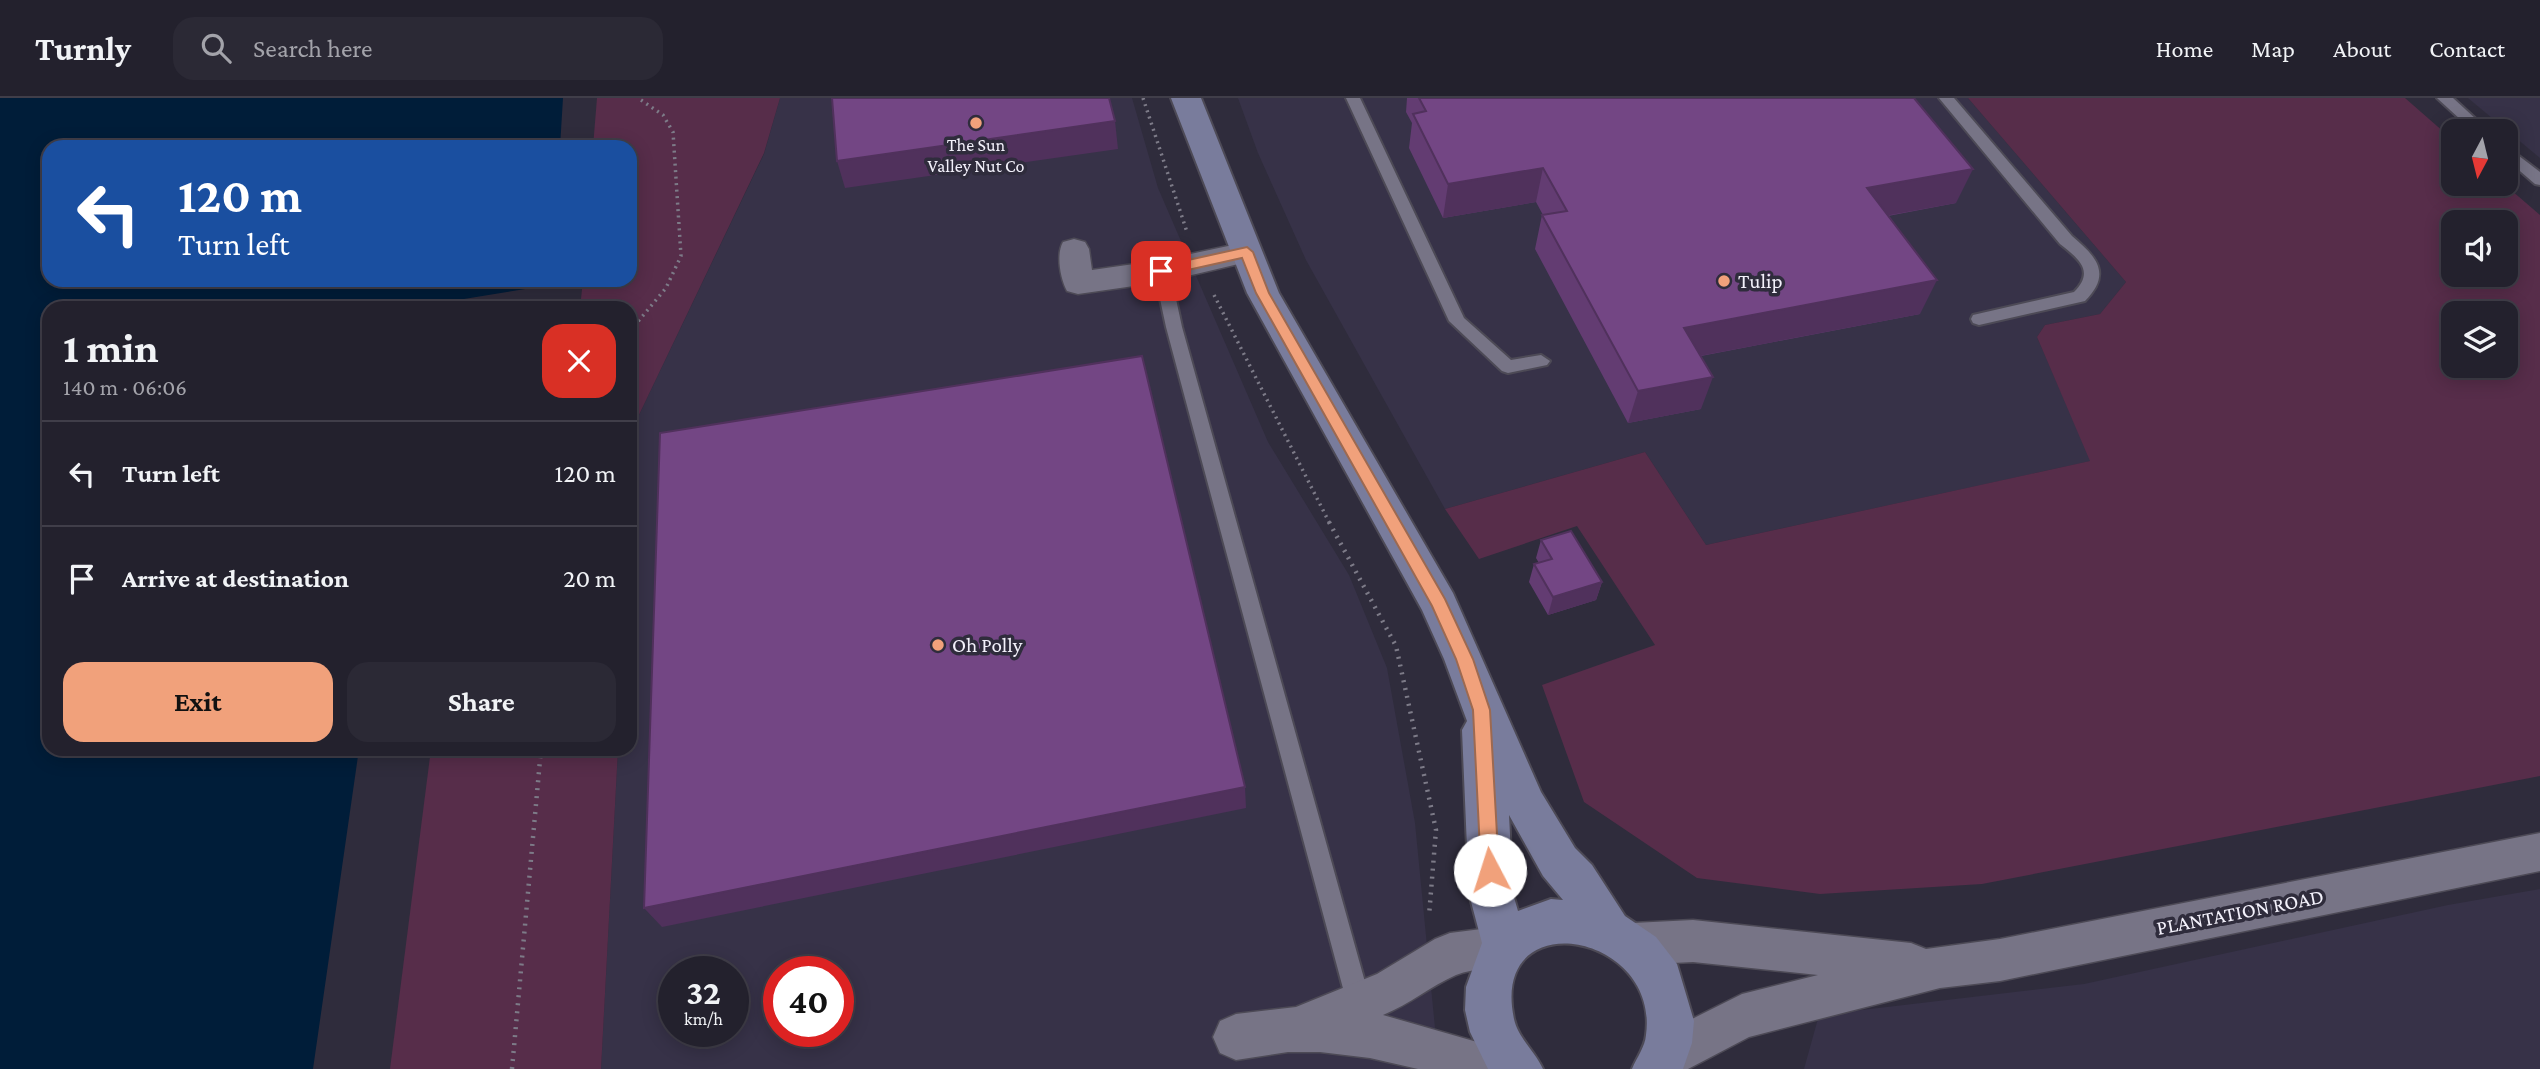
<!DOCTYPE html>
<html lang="en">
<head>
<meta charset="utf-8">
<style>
  body { margin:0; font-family:"Crimson Pro",serif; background:#2b2935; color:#f1f3f6; height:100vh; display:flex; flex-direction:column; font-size:26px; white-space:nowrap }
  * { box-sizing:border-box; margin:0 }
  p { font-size:23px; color:#a3a3aa }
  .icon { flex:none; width:38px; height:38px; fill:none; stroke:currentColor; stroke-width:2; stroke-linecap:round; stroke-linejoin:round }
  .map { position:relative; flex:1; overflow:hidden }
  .panel { position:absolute; left:42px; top:203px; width:595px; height:455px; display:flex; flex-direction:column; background:#23212d; border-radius:21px; box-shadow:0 4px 18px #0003,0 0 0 2px #403e49 }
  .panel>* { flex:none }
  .banner { position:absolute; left:42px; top:42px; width:595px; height:147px; border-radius:21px; box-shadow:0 4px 18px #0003,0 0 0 2px #403e49; background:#1a4fa0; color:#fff; overflow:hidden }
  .needle { width:46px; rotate:187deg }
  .fabs { position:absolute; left:2441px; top:21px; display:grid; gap:14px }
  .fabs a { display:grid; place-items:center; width:77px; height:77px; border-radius:14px; background:#23212d; box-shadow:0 4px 18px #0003,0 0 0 2px #403e49; font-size:35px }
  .speed { position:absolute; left:658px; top:858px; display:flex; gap:14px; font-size:35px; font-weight:700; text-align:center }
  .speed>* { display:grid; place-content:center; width:91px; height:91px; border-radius:50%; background:#23212d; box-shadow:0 4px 18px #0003,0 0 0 2px #403e49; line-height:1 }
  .speed small { font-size:18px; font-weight:400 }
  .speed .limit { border:10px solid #d22; background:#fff; color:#111 }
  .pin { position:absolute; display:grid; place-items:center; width:60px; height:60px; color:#fff; margin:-30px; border-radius:14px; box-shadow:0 4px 10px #0006 }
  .me { position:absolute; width:77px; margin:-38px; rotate:355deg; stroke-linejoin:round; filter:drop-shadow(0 0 5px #0008) }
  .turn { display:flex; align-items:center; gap:24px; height:147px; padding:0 21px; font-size:32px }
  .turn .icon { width:91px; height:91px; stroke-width:2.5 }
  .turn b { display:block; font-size:49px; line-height:60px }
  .round { display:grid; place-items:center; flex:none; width:74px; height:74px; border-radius:21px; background:#2b2935 }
  .overview { display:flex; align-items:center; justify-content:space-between; height:119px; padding:0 21px }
  h1 { font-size:42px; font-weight:700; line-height:52px }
  .action { display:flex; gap:14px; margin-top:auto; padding:14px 21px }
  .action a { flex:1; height:80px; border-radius:21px; background:#f1a17b; color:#111; font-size:28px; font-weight:700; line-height:80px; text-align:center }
  .action a+a { background:#2b2935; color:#f1f3f6 }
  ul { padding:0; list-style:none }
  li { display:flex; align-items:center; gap:21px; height:105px; padding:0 21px; border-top:2px solid #403e49 }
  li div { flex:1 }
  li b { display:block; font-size:26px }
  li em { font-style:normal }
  header { display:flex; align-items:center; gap:42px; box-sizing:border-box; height:98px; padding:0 35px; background:#23212d; border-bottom:2px solid #403e49 }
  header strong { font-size:33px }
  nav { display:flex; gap:38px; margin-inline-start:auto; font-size:24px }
  .search { width:490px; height:63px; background:#2b2935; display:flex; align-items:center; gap:18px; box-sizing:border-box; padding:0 24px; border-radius:21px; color:#a3a3aa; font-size:26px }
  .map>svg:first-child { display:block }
  .built { fill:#373248; fill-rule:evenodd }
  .green { fill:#572d4a; fill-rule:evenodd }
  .water { fill:#001d39 }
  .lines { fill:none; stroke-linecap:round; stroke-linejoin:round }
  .lane-casing { stroke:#4d4a56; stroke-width:4 }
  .street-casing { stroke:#4d4a56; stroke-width:3 }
  .secondary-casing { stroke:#4d4a56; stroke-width:4 }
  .path-far1 { stroke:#7d7b88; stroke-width:3.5; stroke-dasharray:2 4.5; stroke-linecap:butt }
  .path { stroke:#7d7b88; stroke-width:4.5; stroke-dasharray:2 6; stroke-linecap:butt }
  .lane { fill:#777486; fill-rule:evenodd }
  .street { fill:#777486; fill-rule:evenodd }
  .secondary { fill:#797c9c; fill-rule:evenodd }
  .wall { fill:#633c72 }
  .shaded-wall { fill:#50315c }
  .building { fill:#734684; stroke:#50315c; stroke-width:2 }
  .route { fill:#f1a17b; stroke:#9d6950; stroke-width:2 }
  .poi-dot { fill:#f1a17b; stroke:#2f2c3c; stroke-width:2.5 }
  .labels { text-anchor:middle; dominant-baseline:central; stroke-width:7; stroke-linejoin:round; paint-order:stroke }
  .far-poi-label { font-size:18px; fill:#f3f1fb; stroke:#2f2c3c }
  .poi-label { font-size:21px; fill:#f3f1fb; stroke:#2f2c3c; text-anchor:start }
  .street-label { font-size:21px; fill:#f3f1fb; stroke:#2f2c3c }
</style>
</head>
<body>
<header>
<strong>Turnly</strong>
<div class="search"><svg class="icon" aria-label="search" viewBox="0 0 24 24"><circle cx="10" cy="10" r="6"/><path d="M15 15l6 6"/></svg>Search here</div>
<nav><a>Home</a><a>Map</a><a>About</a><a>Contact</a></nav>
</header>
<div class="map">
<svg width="2540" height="971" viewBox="0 0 2540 971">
  <rect width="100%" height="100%" fill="#2f2c3c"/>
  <!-- built -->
  <g class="built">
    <path d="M780,0H1132L1158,90L1268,344L1349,477L1387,570L1415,725L1439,971H601L618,651H630V441L637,321L764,56ZM674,873H733V933H674ZM779,873H838V933H779Z"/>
    <polygon points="1238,0 1968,0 2126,184 2100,216 2045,227 2037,239 2091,363 1706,447 1645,354 1445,411 1306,162 1258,55"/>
    <polygon points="2468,0 2540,0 2540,60"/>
    <polygon points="2540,791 2540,971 1804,971 1819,917 2084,886 2448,807"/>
  </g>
  <!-- green -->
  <g class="green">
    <polygon points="597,0 780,0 764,55 637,321 630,441 630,210 537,210 581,201 583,182 630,182 630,49 593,49"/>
    <path d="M1968,0H2405L2453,42L2454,86H2504L2540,117V678L1982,786L1820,796L1697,780L1584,704L1542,587L1655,547L1577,428L1479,461L1445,411L1645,354L1706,447L2090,363L2037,239L2045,227L2100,216L2126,184ZM2454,124H2506V177H2454ZM2506,215V268H2454V215Z"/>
    <polygon points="431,651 618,651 601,971 390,971"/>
  </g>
  <!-- water -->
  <polygon class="water" points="0,0 563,0 560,49 49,49 49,182 551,182 550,187 427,207 426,210 49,210 49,651 359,651 313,971 0,971"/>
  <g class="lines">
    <defs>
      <g id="lane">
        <polygon points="1346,0 1360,0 1464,220 1511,262 1541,257 1550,263 1547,267 1508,275 1502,273 1449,223"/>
        <path d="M1939,0H1954L2072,138C2097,159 2112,176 2085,203L1979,227L1973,225L1971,221L1973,217L2074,194C2095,173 2079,161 2060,146Z"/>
        <polygon points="2437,0 2453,0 2489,33 2473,33"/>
        <polygon points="2506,48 2540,74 2540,87 2535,86 2506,61"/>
        <polygon points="1162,167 1170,173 1182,229 1372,909 1368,917 1360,921 1352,917 1348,909 1166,229 1154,173"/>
      </g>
      <g id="street">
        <path d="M1074,141L1085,144L1089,151L1092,172L1162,162L1247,144L1258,147L1262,154L1258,161L1247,164L1162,184L1078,196L1067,193C1060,180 1056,156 1063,144Z"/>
        <polygon points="2540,735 2540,773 2000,883 1940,890 1749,939 1688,971 1646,971 1641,959 1648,943 1742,896 1818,877 1693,864 1633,867 1618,861 1611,846 1618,831 1633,825 1693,822 1911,845 1926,851 2000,841"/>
        <path d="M1505,828L1520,834L1527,849L1520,864C1500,872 1475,869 1456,877C1431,888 1410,906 1383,917L1491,948L1507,955L1514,971H1418L1370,960L1320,954H1288L1236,962L1220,955L1213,939L1220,923L1236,916L1296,909L1377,876L1435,841L1450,835Z"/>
      </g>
      <path id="secondary" d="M1171,0H1201L1279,195L1453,495L1541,694L1575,750L1592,767L1625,818L1656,839L1677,866L1694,923L1692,945L1683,971H1632C1637,959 1645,949 1646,937C1660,834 1489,804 1514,921C1518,940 1535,953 1543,971H1488L1470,934L1465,912L1466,889L1482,845L1469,796L1462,632L1467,623L1444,561L1422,512L1247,195ZM1509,717L1543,778L1563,802L1551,801L1518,813L1513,796Z"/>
    </defs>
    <!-- lane casing -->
    <use href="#lane" class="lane-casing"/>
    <!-- street casing -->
    <use href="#street" class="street-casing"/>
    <!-- secondary casing -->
    <use href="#secondary" class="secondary-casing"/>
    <!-- path-far1 -->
    <g class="path-far1">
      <polyline points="1143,0 1187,134"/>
      <polyline points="1214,197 1330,426"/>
      <polyline points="630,233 666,190 681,158 673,34 663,17 638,0"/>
    </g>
    <!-- path -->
    <g class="path">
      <polyline points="1329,424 1396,548 1436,732 1429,818"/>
      <polyline points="512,971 541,651"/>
    </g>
    <!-- lane -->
    <use href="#lane" class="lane"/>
    <!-- street -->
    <use href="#street" class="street"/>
    <!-- secondary -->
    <use href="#secondary" class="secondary"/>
  </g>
  <!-- wall -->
  <g class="wall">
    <polygon points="1407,0 1914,0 1956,105 1888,118 1920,216 1701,258 1701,311 1628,325 1535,151 1542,117 1543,117 1536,104 1443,120 1409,50 1412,25 1406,14"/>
    <polygon points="1541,442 1602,484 1596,502 1548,517 1529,484 1534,466 1539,465 1536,460"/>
  </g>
  <!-- shaded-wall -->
  <g class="shaded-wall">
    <polygon points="1115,23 1118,51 845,90 837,63"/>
    <polygon points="1543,70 1536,104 1443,120 1448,86"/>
    <polygon points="1973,71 1956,105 1852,124 1867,90"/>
    <polygon points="1937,182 1920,216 1673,263 1684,230"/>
    <polygon points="1713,279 1701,311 1628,325 1638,293"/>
    <polygon points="1602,484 1596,502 1548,517 1553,499"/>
    <polygon points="1245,689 1246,710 662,829 644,810"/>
  </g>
  <!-- building -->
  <g class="building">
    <polygon points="832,0 1109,0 1115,23 837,63"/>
    <polygon points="1419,0 1914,0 1973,71 1867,90 1937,182 1684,230 1713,279 1638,293 1542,117 1567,113 1543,70 1448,86 1413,16 1426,13"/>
    <polygon points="1142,258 1245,689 644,810 660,335"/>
    <polygon points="1571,433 1602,484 1553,499 1534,466 1552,461 1541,442"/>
  </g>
  <!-- route -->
  <polygon class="route" points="1247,149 1253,154 1269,195 1445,501 1473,561 1490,612 1499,772 1497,778 1490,781 1484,778 1481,772 1473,612 1456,561 1432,508 1256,195 1242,160 1161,178 1155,173 1161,168"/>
  <!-- markers -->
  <g class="poi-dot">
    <circle cx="976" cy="25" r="7"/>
    <circle cx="1724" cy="183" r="7"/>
    <circle cx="938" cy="547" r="7"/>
  </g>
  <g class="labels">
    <!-- far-poi labels -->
    <g class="far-poi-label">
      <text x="976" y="47">The Sun<tspan x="976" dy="21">Valley Nut Co</tspan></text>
    </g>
    <!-- poi labels -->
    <g class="poi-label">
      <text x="1738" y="183">Tulip</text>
      <text x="952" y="547">Oh Polly</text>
    </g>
    <!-- street labels -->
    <g class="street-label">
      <text transform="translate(2240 814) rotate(-11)">PLANTATION ROAD</text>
    </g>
  </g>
</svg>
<div class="fabs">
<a><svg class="needle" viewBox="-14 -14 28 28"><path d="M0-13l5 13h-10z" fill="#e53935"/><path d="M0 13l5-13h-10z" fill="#a3a3aa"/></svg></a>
<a><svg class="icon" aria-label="sound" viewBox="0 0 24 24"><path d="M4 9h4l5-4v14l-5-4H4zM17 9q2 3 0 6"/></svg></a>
<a><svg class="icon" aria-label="layers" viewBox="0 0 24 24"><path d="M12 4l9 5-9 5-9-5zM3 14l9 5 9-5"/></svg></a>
</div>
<div class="speed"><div>32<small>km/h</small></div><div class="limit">40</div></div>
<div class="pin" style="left:1161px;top:173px;background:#d93025"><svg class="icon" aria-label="arrive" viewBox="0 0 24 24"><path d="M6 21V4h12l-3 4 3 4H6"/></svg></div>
<svg class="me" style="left:1490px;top:772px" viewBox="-20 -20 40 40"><circle r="19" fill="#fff"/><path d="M0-13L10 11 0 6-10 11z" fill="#f1a17b"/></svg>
<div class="banner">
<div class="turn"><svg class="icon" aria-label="left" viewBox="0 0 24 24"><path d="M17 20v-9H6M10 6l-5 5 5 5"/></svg><div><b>120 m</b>Turn left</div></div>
</div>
<section class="panel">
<div class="overview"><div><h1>1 min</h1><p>140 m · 06:06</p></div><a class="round" style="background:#d93025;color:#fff"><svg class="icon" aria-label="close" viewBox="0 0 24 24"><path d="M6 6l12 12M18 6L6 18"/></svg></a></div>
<ul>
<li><svg class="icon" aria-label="left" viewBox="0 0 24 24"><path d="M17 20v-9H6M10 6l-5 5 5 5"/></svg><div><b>Turn left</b></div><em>120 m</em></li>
<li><svg class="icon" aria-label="arrive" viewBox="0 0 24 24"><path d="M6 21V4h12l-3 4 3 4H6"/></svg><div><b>Arrive at destination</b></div><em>20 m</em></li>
</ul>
<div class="action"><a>Exit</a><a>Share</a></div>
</section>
</div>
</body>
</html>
